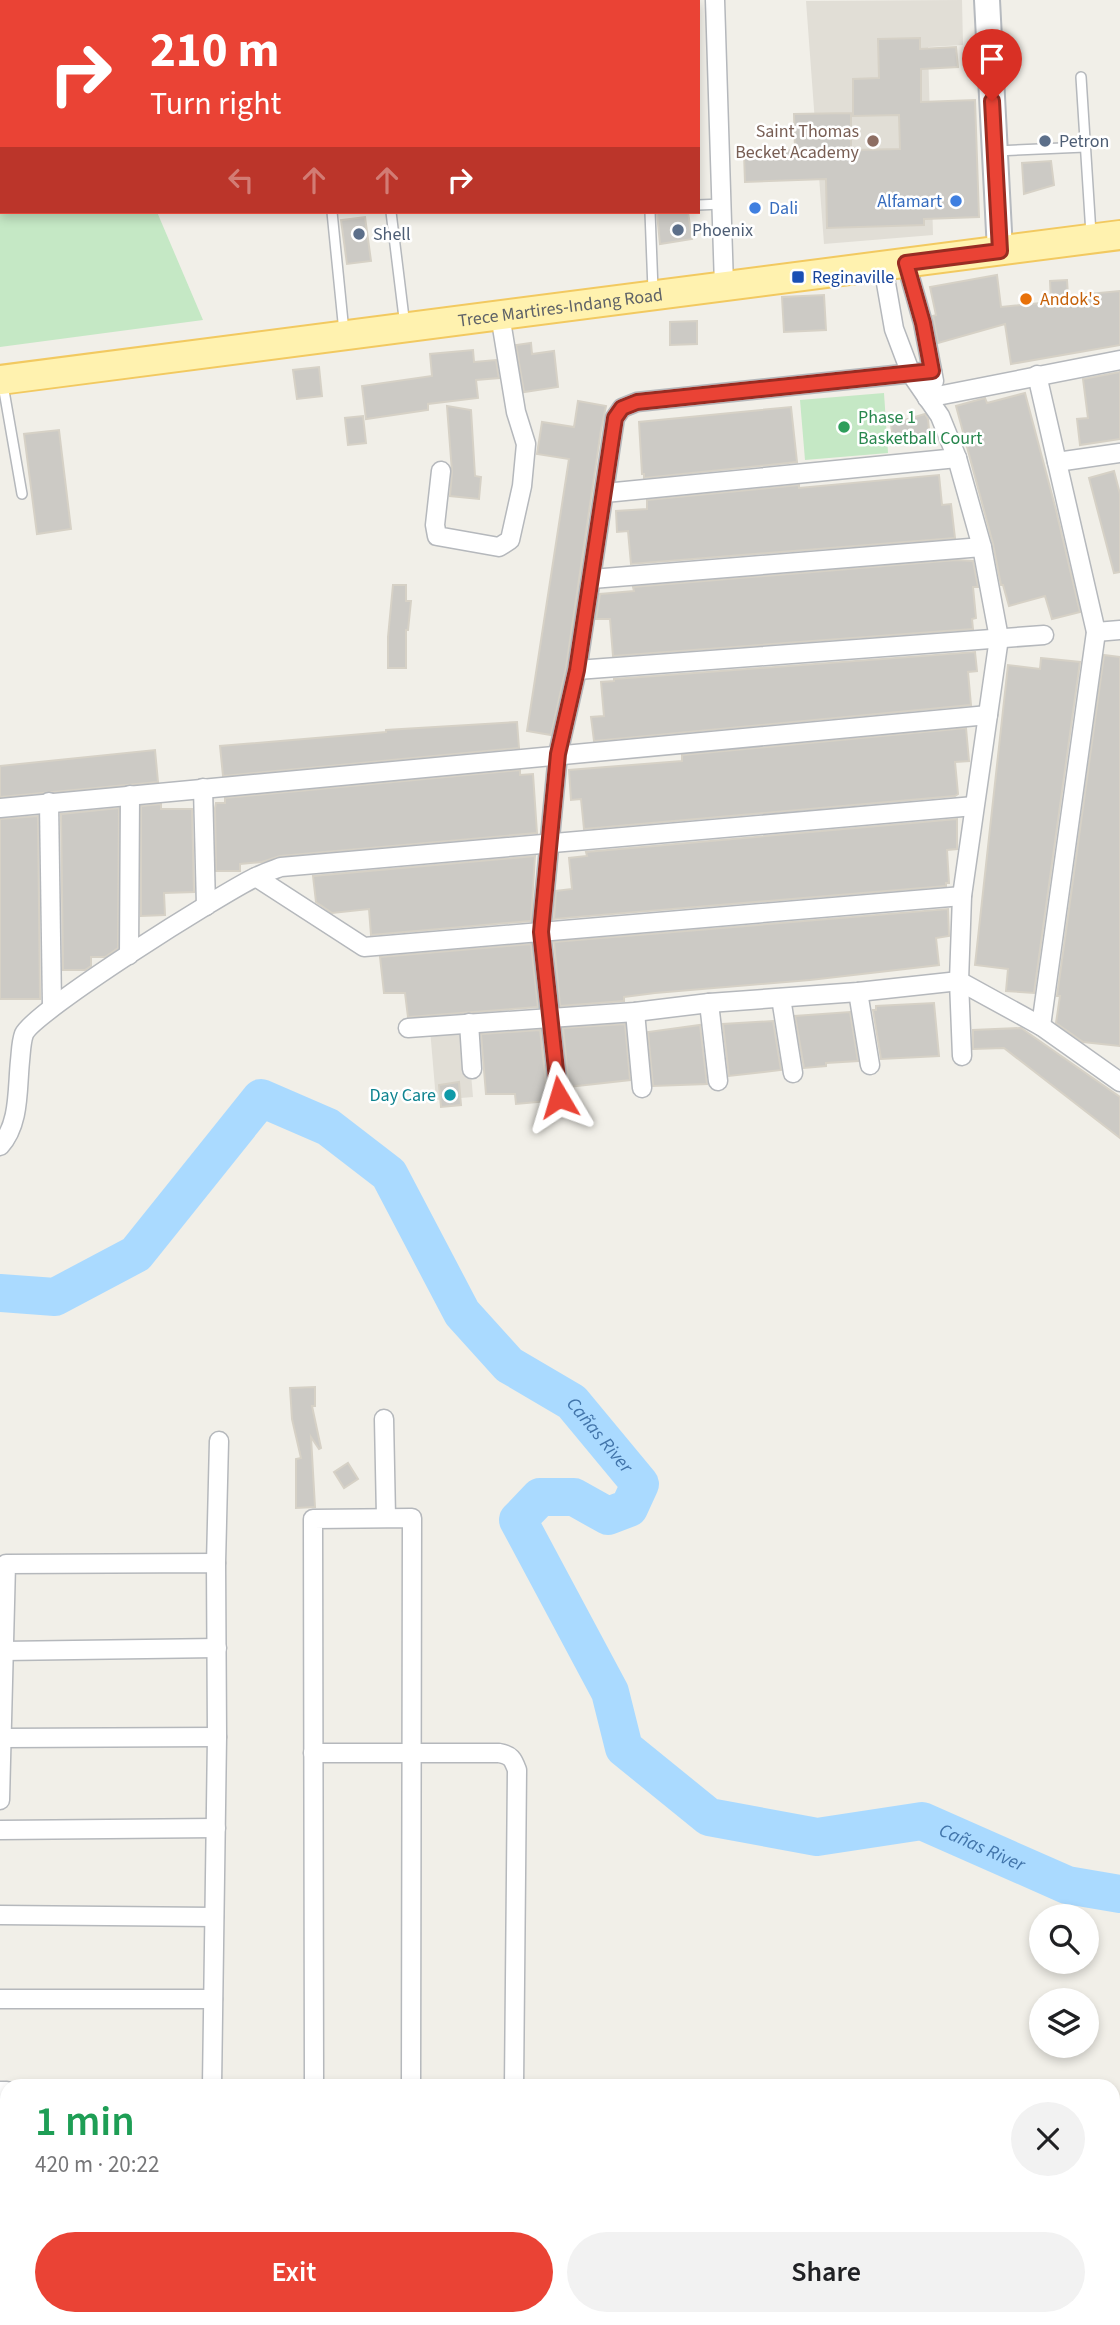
<!DOCTYPE html>
<html lang="en">
<head>
<meta charset="utf-8">
<style>
  body { margin:0; font-family:"Source Sans 3",sans-serif; background:#f2f2f2; color:#202124; height:100vh; display:flex; flex-direction:column; font-size:26px; white-space:nowrap }
  * { box-sizing:border-box; margin:0 }
  p { font-size:23px; color:#757577 }
  .icon { flex:none; width:38px; height:38px; fill:none; stroke:currentColor; stroke-width:2; stroke-linecap:round; stroke-linejoin:round }
  .map { position:relative; flex:1; overflow:hidden }
  .details { position:absolute; left:0px; top:2079px; width:1120px; height:247px; display:flex; flex-direction:column; background:#fff; border-radius:21px 21px 0 0; box-shadow:0 4px 10px #0003 }
  .details>* { flex:none }
  .hud { position:absolute; left:0px; top:0px; width:700px; height:214px; box-shadow:0 4px 10px #0003; background:#ea4335; color:#fff; overflow:hidden }
  .fabs { position:absolute; left:1029px; top:1904px; display:grid; gap:14px }
  .fabs a { display:grid; place-items:center; width:70px; height:70px; border-radius:50%; background:#fff; box-shadow:0 4px 10px #0003; font-size:35px }
  .pin { position:absolute; display:grid; place-items:center; width:60px; height:60px; color:#fff; margin:-72px -30px; border-radius:50% 50% 50% 0; rotate:-45deg; box-shadow:0 0 7px #0007 }
  .pin .icon { rotate:45deg }
  .me { position:absolute; width:77px; margin:-38px; rotate:353deg; stroke-linejoin:round; filter:drop-shadow(0 0 5px #0008) }
  .turn { display:flex; align-items:center; gap:24px; height:147px; padding:0 35px; font-size:32px }
  .turn .icon { width:91px; height:91px; stroke-width:2.5 }
  .turn b { display:block; font-size:49px; line-height:60px }
  .lanes { display:flex; align-items:center; height:66px; padding:0 35px; background:#0003; justify-content:center; gap:35px; direction:ltr }
  .lanes .off { opacity:.35 }
  .round { display:grid; place-items:center; flex:none; width:74px; height:74px; border-radius:37px; background:#f2f2f2 }
  .head { display:flex; align-items:center; justify-content:space-between; height:119px; padding:0 35px }
  h1 { font-size:42px; font-weight:600; line-height:52px; color:#1e9e55 }
  .button { display:flex; gap:14px; margin-top:auto; padding:14px 35px }
  .button a { flex:1; height:80px; border-radius:42px; background:#ea4335; color:#fff; font-size:28px; font-weight:600; line-height:80px; text-align:center }
  .button a+a { background:#f2f2f2; color:#202124 }
  .map>svg:first-child { display:block }
  .education { fill:#e1ded6 }
  .green { fill:#c5e8c5 }
  .lines { fill:none; stroke-linecap:round; stroke-linejoin:round }
  .river { stroke:#aadaff; stroke-width:38 }
  .building { fill:#cccac5; stroke:#d6d1c6; stroke-width:2 }
  .lane-casing { stroke:#b5b8bc; stroke-width:12 }
  .street-casing { stroke:#b5b8bc; stroke-width:21 }
  .secondary-casing { stroke:#b6babf; stroke-width:28 }
  .primary-casing { stroke:#f2c960; stroke-width:32 }
  .lane { stroke:#fff; stroke-width:9 }
  .street { stroke:#fff; stroke-width:18 }
  .secondary { stroke:#fff; stroke-width:24 }
  .primary { stroke:#fff2af; stroke-width:28 }
  .route-casing { stroke:#982c22; stroke-width:18 }
  .route { stroke:#ea4335; stroke-width:12 }
  .education-dot { fill:#8d6e63; stroke:#fff; stroke-width:2.5 }
  .service-dot { fill:#5c6f8a; stroke:#fff; stroke-width:2.5 }
  .shop-dot { fill:#3f7fe0; stroke:#fff; stroke-width:2.5 }
  .transit-dot { fill:#1a4fb4; stroke:#fff; stroke-width:2.5 }
  .food-dot { fill:#e8710a; stroke:#fff; stroke-width:2.5 }
  .leisure-dot { fill:#2e9e5b; stroke:#fff; stroke-width:2.5 }
  .culture-dot { fill:#0f9aa8; stroke:#fff; stroke-width:2.5 }
  .labels { text-anchor:middle; dominant-baseline:central; stroke-width:5; stroke-linejoin:round; paint-order:stroke }
  .education-label { font-size:18px; fill:#785e54; stroke:#fff; text-anchor:end }
  .service-label { font-size:18px; fill:#4e5e75; stroke:#fff; text-anchor:start }
  .shop-label { font-size:18px; fill:#366cbe; stroke:#fff; text-anchor:end }
  .transit-label { font-size:18px; fill:#164399; stroke:#fff; text-anchor:start }
  .food-label { font-size:18px; fill:#c56008; stroke:#fff; text-anchor:start }
  .street-label { font-size:18px; fill:#5f6368; stroke:#fff }
  .leisure-label { font-size:18px; fill:#27864d; stroke:#fff; text-anchor:start }
  .culture-label { font-size:18px; fill:#0d838f; stroke:#fff; text-anchor:end }
  .water-label { font-size:19px; font-style:italic; fill:#4174aa; stroke:#fff }
</style>
</head>
<body>
<div class="map">
<svg width="1120" height="2325" viewBox="0 0 1120 2325">
  <rect width="100%" height="100%" fill="#f1efe8"/>
  <!-- education -->
  <g class="education">
    <polygon points="962,0 963,45 928,47 933,235 824,244 806,1"/>
    <polygon points="467,1027 473,1097 436,1100 430,1029"/>
  </g>
  <!-- green -->
  <g class="green">
    <polygon points="0,0 64,2 2,2 2,212 157,212 203,320 0,347"/>
    <polygon points="884,393 888,453 805,460 800,400"/>
  </g>
  <g class="lines">
    <!-- river -->
    <path class="river" id="s1" d="M0,1293L55,1297L136,1254L261,1098L328,1127L389,1174L462,1313L509,1365L572,1402L640,1484L629,1508L608,1516L574,1497H540L518,1520L610,1692L624,1748L709,1817L817,1837L922,1821L1067,1885L1120,1894"/>
  </g>
  <!-- building -->
  <g class="building">
    <polygon points="920,38 920,49 956,47 958,67 921,69 921,102 975,100 979,217 924,219 924,225 827,228 826,179 745,182 744,153 795,150 794,114 851,113 851,150 900,149 899,115 853,116 853,79 879,78 878,39"/>
    <polygon points="1051,161 1054,185 1024,194 1022,163"/>
    <polygon points="669,212 688,212 692,239 660,244 657,213"/>
    <polygon points="365,217 371,261 347,264 341,220"/>
    <polygon points="997,275 1001,307 1051,302 1050,281 1067,280 1068,296 1120,291 1120,345 1011,364 1005,324 938,343 933,316 936,315 930,287"/>
    <polygon points="824,295 826,330 784,332 782,297"/>
    <polygon points="697,321 697,344 670,345 670,322"/>
    <polygon points="531,343 532,354 554,351 558,387 524,392 516,345"/>
    <polygon points="473,350 474,362 496,360 499,378 476,380 478,398 428,404 428,410 366,419 362,386 432,376 430,354"/>
    <polygon points="319,367 322,396 297,399 293,370"/>
    <polygon points="1120,372 1120,439 1080,445 1077,419 1088,418 1083,379"/>
    <polygon points="1025,393 1056,510 1080,612 1052,619 1045,596 1009,606 1003,585 1001,585 993,544 956,406 985,398 987,403"/>
    <polygon points="578,401 606,406 601,430 566,668 551,735 527,731 569,459 537,454 542,422 574,427"/>
    <polygon points="447,406 471,410 475,476 481,477 479,499 450,496 452,472"/>
    <polygon points="791,407 797,462 644,478 644,474 642,474 639,422"/>
    <polygon points="925,414 928,419 930,440 893,444 891,424"/>
    <polygon points="363,416 366,443 348,445 345,418"/>
    <polygon points="59,430 71,529 37,534 24,434"/>
    <polygon points="1114,471 1120,494 1120,572 1114,573 1089,478"/>
    <polygon points="939,475 942,505 951,504 955,538 631,564 628,531 617,532 616,511 647,509 647,500 799,485 799,488"/>
    <polygon points="957,560 973,561 978,587 973,587 976,618 972,619 973,629 613,656 610,619 596,619 600,594 634,591 633,587"/>
    <polygon points="393,585 406,585 406,601 411,601 408,630 406,630 406,668 388,668 388,637"/>
    <polygon points="975,652 977,671 968,672 971,705 594,741 591,717 604,716 601,682 614,681 614,679"/>
    <polygon points="1104,655 1120,657 1120,1046 1083,1042 1056,1023 1060,996 1057,996"/>
    <polygon points="1041,658 1080,662 1034,993 1006,991 1008,969 975,965 1008,665 1040,669"/>
    <polygon points="517,722 519,748 223,776 220,746 386,732 386,730"/>
    <polygon points="966,728 969,761 955,762 958,794 955,796 584,829 581,799 571,800 569,770 682,761 682,755"/>
    <polygon points="155,750 158,782 0,797 0,766"/>
    <polygon points="520,770 520,775 533,774 537,833 280,856 262,862 240,864 240,871 216,871 215,808 216,803 225,803 225,798"/>
    <polygon points="161,804 161,809 192,809 194,892 164,893 165,915 141,916 141,806"/>
    <polygon points="119,808 118,948 105,957 91,957 91,966 85,970 63,970 61,814"/>
    <polygon points="38,816 40,999 0,999 0,819"/>
    <polygon points="957,819 957,849 947,850 949,883 946,883 946,886 554,919 556,891 572,889 569,858 587,856 586,852"/>
    <polygon points="535,856 531,921 371,935 369,909 332,913 316,902 313,876"/>
    <polygon points="948,909 949,936 936,938 939,965 810,980 655,993 624,997 624,1001 560,1006 554,942"/>
    <polygon points="531,944 538,1007 408,1017 405,993 384,993 380,957"/>
    <polygon points="934,1003 939,1056 881,1059 873,1010 876,1010 876,1006"/>
    <polygon points="850,1012 858,1061 826,1063 826,1066 804,1068 795,1016"/>
    <polygon points="773,1021 781,1070 729,1076 723,1024"/>
    <polygon points="625,1024 630,1080 569,1087 563,1028"/>
    <polygon points="700,1025 707,1084 653,1086 648,1032"/>
    <polygon points="1021,1028 1120,1097 1120,1138 1004,1048 973,1049 973,1030"/>
    <polygon points="540,1030 548,1101 516,1104 515,1094 486,1094 481,1034"/>
    <polygon points="459,1082 461,1105 441,1107 439,1085"/>
    <polygon points="315,1387 315,1406 312,1406 321,1448 319,1449 311,1437 315,1507 296,1508 296,1459 301,1458 292,1419 290,1388"/>
    <polygon points="348,1463 358,1479 344,1488 334,1472"/>
  </g>
  <g class="lines">
    <defs>
      <g id="lane">
        <polyline points="1081,77 1091,234"/>
        <polyline points="996,151 1085,147"/>
        <polyline points="698,205 722,204"/>
        <polyline points="332,212 344,332"/>
        <polyline points="391,212 405,326"/>
        <polyline points="650,212 653,290"/>
        <polyline points="3,385 22,494"/>
      </g>
      <g id="street">
        <polyline points="715,0 724,286"/>
        <polyline points="906,263 923,323 934,381"/>
        <polyline points="883,266 894,329 911,374 940,416 957,458 982,547 999,638 962,896 959,981 962,1056"/>
        <polyline points="1037,375 1096,632 1041,1026"/>
        <polyline points="927,398 1120,360"/>
        <polyline points="1057,462 1120,453"/>
        <polyline points="441,471 435,525 437,536 499,547 510,540 522,486 526,444 516,412 500,315"/>
        <polyline points="605,493 957,458"/>
        <polyline points="592,579 982,547"/>
        <polyline points="1096,632 1120,630"/>
        <polyline points="577,670 1044,635"/>
        <polyline points="203,788 206,906"/>
        <polyline points="49,802 52,1007"/>
        <polyline points="0,808 988,715"/>
        <polyline points="256,877 364,947 962,896"/>
        <polyline points="129,955 130,795"/>
        <polyline points="858,992 870,1065"/>
        <polyline points="781,998 793,1073"/>
        <polyline points="709,1003 718,1081"/>
        <polyline points="635,1012 642,1088"/>
        <polyline points="469,1023 472,1069"/>
        <polyline points="408,1028 635,1012 709,1003 858,992 959,981 1041,1026 1120,1082"/>
        <polyline points="559,1097 541,932 558,754 577,670 615,418 622,408 637,402 932,371"/>
        <path d="M0,1146C20,1124 17,1090 20,1061C21,1052 21,1042 24,1034C34,1011 224,892 256,877C264,873 273,870 281,867L974,806"/>
        <polyline points="384,1419 386,1517"/>
        <polyline points="216,1563 219,1441"/>
        <polyline points="3,1651 217,1648"/>
        <polyline points="3,1738 217,1737"/>
        <path d="M313,1753H499C511,1755 513,1759 517,1770L514,2086"/>
        <polyline points="0,1800 6,1564 216,1563 217,1737 212,2086"/>
        <polyline points="0,1830 216,1828"/>
        <polyline points="0,1915 214,1917"/>
        <polyline points="0,1999 213,1999"/>
        <polyline points="314,2086 313,1519 412,1518 411,2086"/>
        <polyline points="0,2091 7,2091"/>
        <polyline points="217,2319 217,2325"/>
        <polyline points="315,2319 315,2325"/>
        <polyline points="411,2325 411,2319"/>
        <polyline points="512,2325 512,2319"/>
      </g>
      <polyline id="secondary" points="987,0 1000,251"/>
      <g id="primary">
        <path id="s2" d="M0,380L1120,235"/>
      </g>
    </defs>
    <!-- lane casing -->
    <use href="#lane" class="lane-casing"/>
    <!-- street casing -->
    <use href="#street" class="street-casing"/>
    <!-- secondary casing -->
    <use href="#secondary" class="secondary-casing"/>
    <!-- primary casing -->
    <use href="#primary" class="primary-casing"/>
    <!-- lane -->
    <use href="#lane" class="lane"/>
    <!-- street -->
    <use href="#street" class="street"/>
    <!-- secondary -->
    <use href="#secondary" class="secondary"/>
    <!-- primary -->
    <use href="#primary" class="primary"/>
  </g>
  <g class="lines">
    <defs>
      <polyline id="route" points="559,1097 541,932 558,754 577,670 615,418 622,408 637,402 932,371 923,323 906,263 1000,251 992,101"/>
    </defs>
    <!-- route casing -->
    <use href="#route" class="route-casing"/>
    <!-- route -->
    <use href="#route" class="route"/>
  </g>
  <!-- markers -->
  <circle class="education-dot" cx="873" cy="141" r="7"/>
  <g class="service-dot">
    <circle cx="1045" cy="141" r="7"/>
    <circle cx="678" cy="230" r="7"/>
    <circle cx="359" cy="234" r="7"/>
  </g>
  <g class="shop-dot">
    <circle cx="956" cy="201" r="7"/>
    <circle cx="755" cy="208" r="7"/>
  </g>
  <rect class="transit-dot" x="791" y="270" width="14" height="14" rx="3.5"/>
  <circle class="food-dot" cx="1026" cy="299" r="7"/>
  <circle class="leisure-dot" cx="844" cy="427" r="7"/>
  <circle class="culture-dot" cx="450" cy="1095" r="7"/>
  <g class="labels">
    <!-- education labels -->
    <g class="education-label">
      <text x="859" y="131">Saint Thomas<tspan x="859" dy="21">Becket Academy</tspan></text>
    </g>
    <!-- service labels -->
    <g class="service-label">
      <text x="1059" y="141">Petron</text>
      <text x="692" y="230">Phoenix</text>
      <text x="373" y="234">Shell</text>
    </g>
    <!-- shop labels -->
    <g class="shop-label">
      <text x="942" y="201">Alfamart</text>
      <text x="769" y="208" text-anchor="start">Dali</text>
    </g>
    <!-- transit labels -->
    <g class="transit-label">
      <text x="812" y="277">Reginaville</text>
    </g>
    <!-- food labels -->
    <g class="food-label">
      <text x="1040" y="299">Andok's</text>
    </g>
    <!-- street labels -->
    <g class="street-label">
      <text stroke="none"><textPath href="#s2" startOffset="565">Trece Martires-Indang Road</textPath></text>
    </g>
    <!-- leisure labels -->
    <g class="leisure-label">
      <text x="858" y="417">Phase 1<tspan x="858" dy="21">Basketball Court</tspan></text>
    </g>
    <!-- culture labels -->
    <g class="culture-label">
      <text x="436" y="1095">Day Care</text>
    </g>
    <!-- water labels -->
    <g class="water-label">
      <text stroke="none"><textPath href="#s1" startOffset="840">Cañas River</textPath></text>
      <text stroke="none"><textPath href="#s1" startOffset="1701">Cañas River</textPath></text>
    </g>
  </g>
</svg>
<div class="fabs">
<a><svg class="icon" aria-label="search" viewBox="0 0 24 24"><circle cx="10" cy="10" r="6"/><path d="M15 15l6 6"/></svg></a>
<a><svg class="icon" aria-label="layers" viewBox="0 0 24 24"><path d="M12 4l9 5-9 5-9-5zM3 14l9 5 9-5"/></svg></a>
</div>
<div class="pin" style="left:992px;top:101px;background:#d93025"><svg class="icon" aria-label="arrive" viewBox="0 0 24 24"><path d="M6 21V4h12l-3 4 3 4H6"/></svg></div>
<svg class="me" style="left:559px;top:1097px" viewBox="-20 -20 40 40"><path d="M0-17L14 15 0 8-14 15z" fill="#ea4335" stroke="#fff" stroke-width="4"/></svg>
<div class="hud">
<div class="turn"><svg class="icon" aria-label="right" viewBox="0 0 24 24"><path d="M7 20v-9h11M14 6l5 5-5 5"/></svg><div><b>210 m</b>Turn right</div></div>
<div class="lanes"><svg class="icon off" aria-label="left" viewBox="0 0 24 24"><path d="M17 20v-9H6M10 6l-5 5 5 5"/></svg><svg class="icon off" aria-label="ahead" viewBox="0 0 24 24"><path d="M12 20V5M6 11l6-6 6 6"/></svg><svg class="icon off" aria-label="ahead" viewBox="0 0 24 24"><path d="M12 20V5M6 11l6-6 6 6"/></svg><svg class="icon" aria-label="right" viewBox="0 0 24 24"><path d="M7 20v-9h11M14 6l5 5-5 5"/></svg></div>
</div>
<section class="details">
<div class="head"><div><h1>1 min</h1><p>420 m · 20:22</p></div><a class="round"><svg class="icon" aria-label="close" viewBox="0 0 24 24"><path d="M6 6l12 12M18 6L6 18"/></svg></a></div>
<div class="button"><a>Exit</a><a>Share</a></div>
</section>
</div>
</body>
</html>
